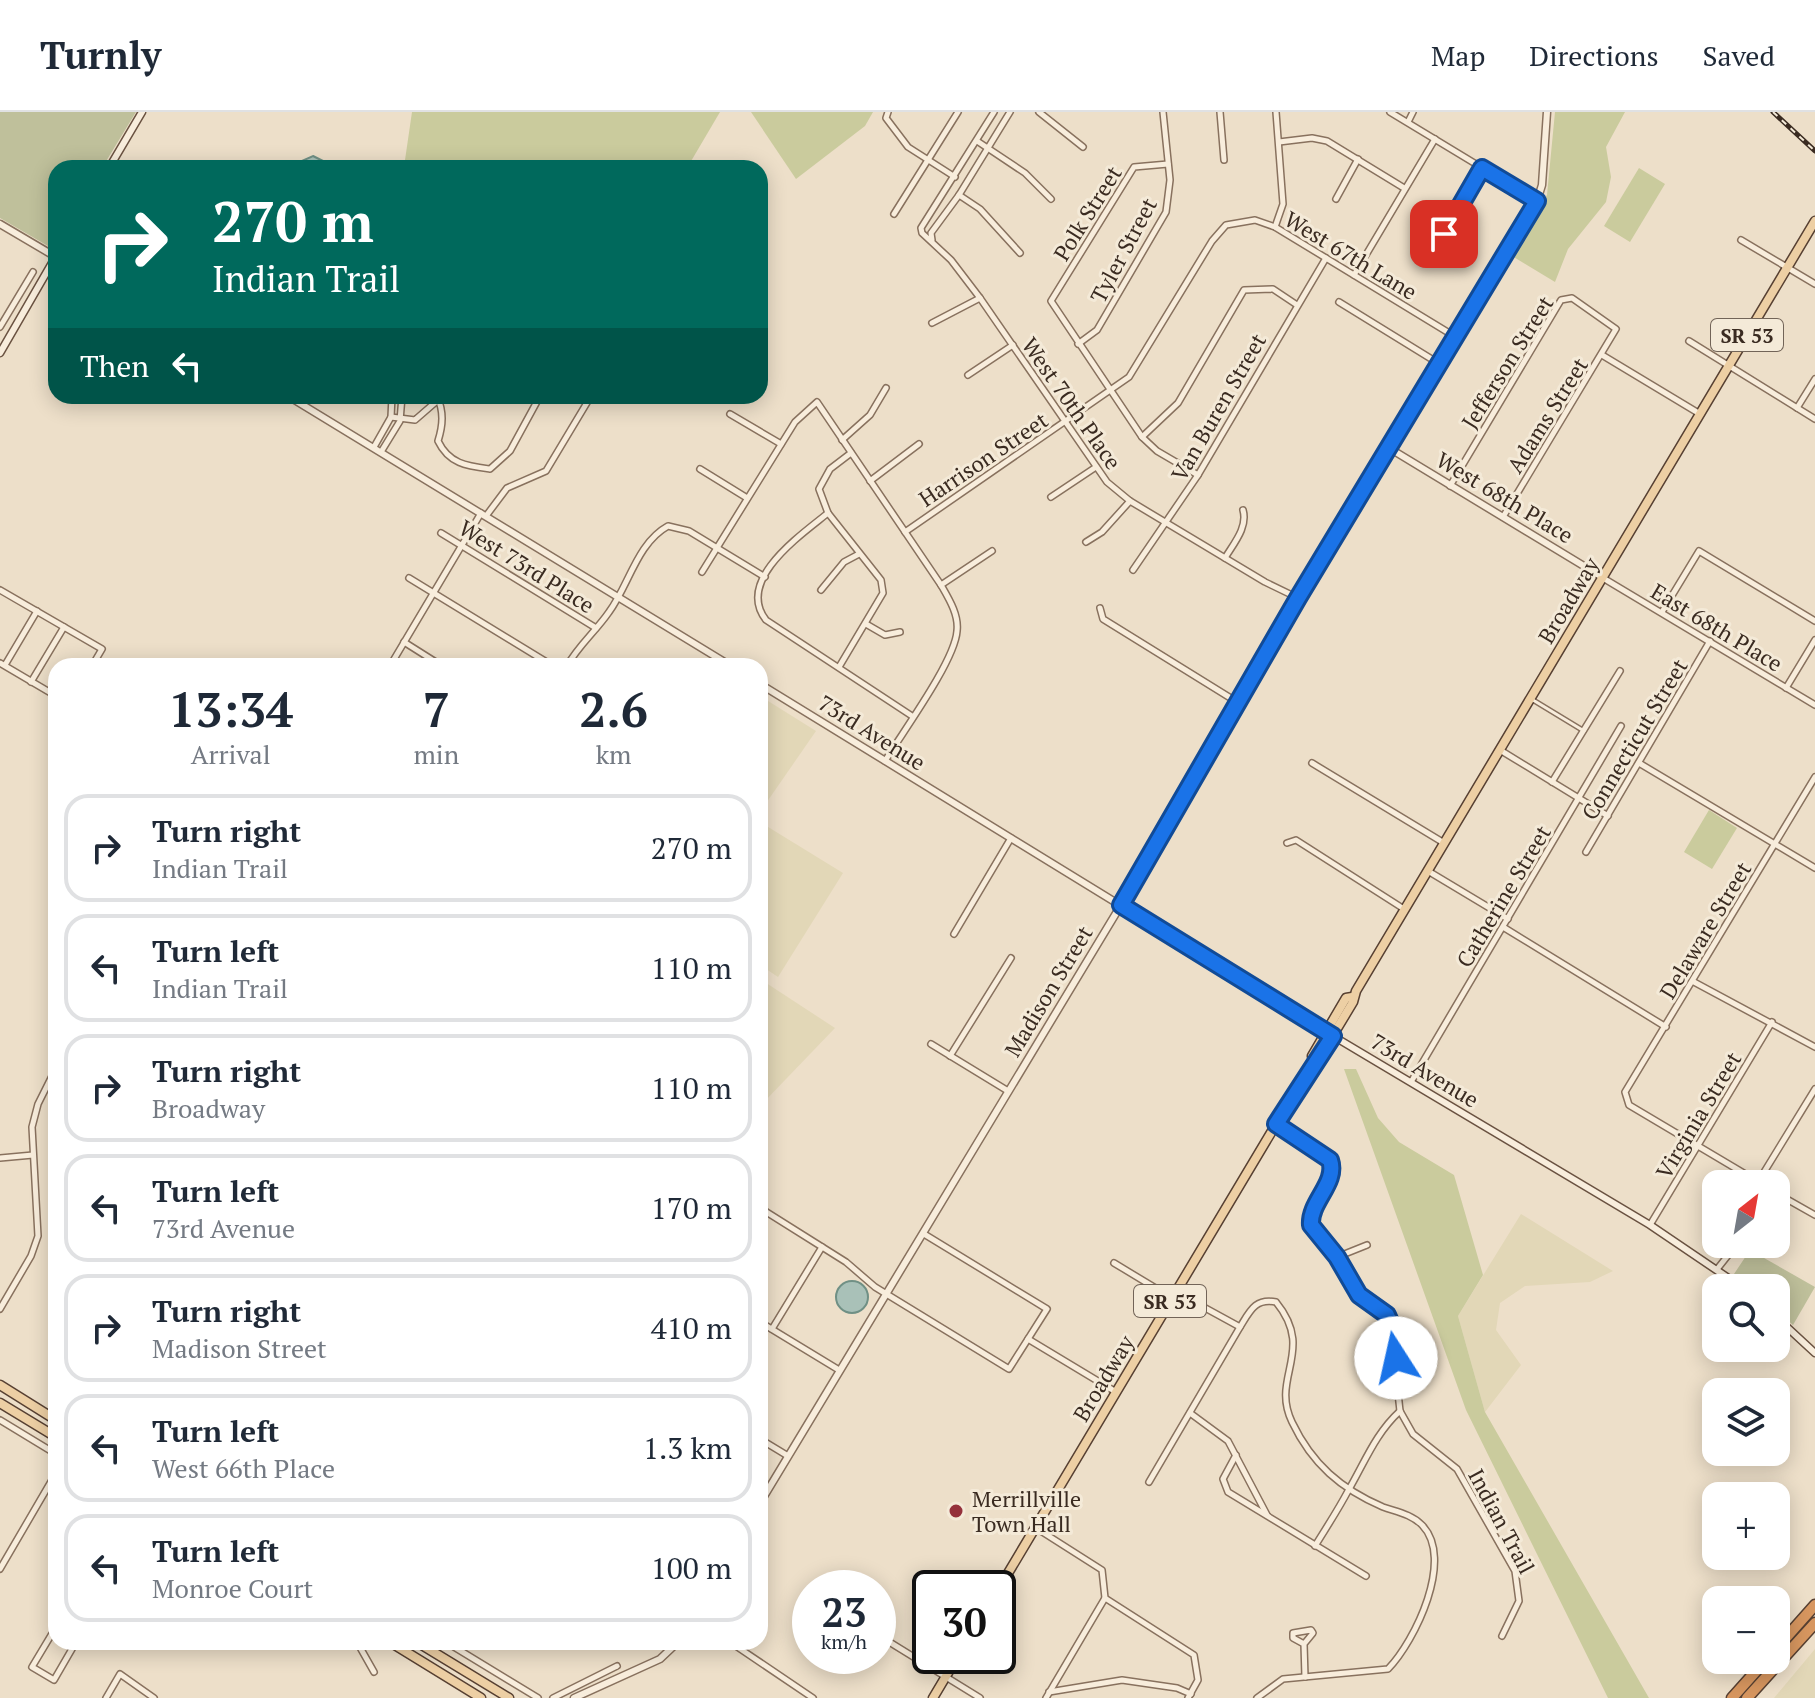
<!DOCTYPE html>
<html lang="en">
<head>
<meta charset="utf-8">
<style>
  body { margin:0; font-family:"PT Serif",serif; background:#f6f6f7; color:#1f2937; height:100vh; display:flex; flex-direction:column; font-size:30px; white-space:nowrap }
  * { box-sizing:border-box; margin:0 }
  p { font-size:26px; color:#747a83 }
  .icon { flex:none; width:44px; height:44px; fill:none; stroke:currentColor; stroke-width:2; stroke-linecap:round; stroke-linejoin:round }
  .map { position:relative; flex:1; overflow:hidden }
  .side { position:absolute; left:48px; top:546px; width:720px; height:992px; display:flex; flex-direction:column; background:#fff; border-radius:24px; box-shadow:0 4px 20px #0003 }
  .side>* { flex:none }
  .banner { position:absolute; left:48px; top:48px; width:720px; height:244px; border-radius:24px; box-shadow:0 4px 20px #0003; background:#00695c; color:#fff; overflow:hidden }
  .needle { width:52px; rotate:31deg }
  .controls { position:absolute; left:1702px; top:1058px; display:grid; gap:16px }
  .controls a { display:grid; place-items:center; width:88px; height:88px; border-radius:16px; background:#fff; box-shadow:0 4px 20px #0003; font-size:40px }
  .speed { position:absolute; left:792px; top:1458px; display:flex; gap:16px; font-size:40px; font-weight:700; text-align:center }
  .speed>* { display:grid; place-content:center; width:104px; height:104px; border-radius:50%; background:#fff; box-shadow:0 4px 20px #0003; line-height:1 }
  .speed small { font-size:20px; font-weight:400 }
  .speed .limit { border:4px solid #111; border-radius:12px; background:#fff; color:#111 }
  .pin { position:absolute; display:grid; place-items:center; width:68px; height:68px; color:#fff; margin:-34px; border-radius:16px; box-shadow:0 4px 12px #0006 }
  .me { position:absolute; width:88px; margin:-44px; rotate:350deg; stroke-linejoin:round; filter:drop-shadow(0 0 6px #0008) }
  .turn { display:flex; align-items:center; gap:28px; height:168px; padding:0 32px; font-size:36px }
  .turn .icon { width:104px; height:104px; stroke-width:2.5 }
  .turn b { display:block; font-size:56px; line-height:68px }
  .then { display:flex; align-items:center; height:76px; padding:0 32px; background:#0003; gap:16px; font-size:30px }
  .eta { display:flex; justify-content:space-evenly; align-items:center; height:136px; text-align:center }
  .eta b { font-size:48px; font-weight:600; line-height:56px }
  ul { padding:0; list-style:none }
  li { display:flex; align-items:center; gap:24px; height:108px; margin:0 16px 12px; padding:0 16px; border:4px solid #e0e1e3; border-radius:24px }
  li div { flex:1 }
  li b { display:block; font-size:30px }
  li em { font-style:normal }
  header { display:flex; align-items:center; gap:48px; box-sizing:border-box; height:112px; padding:0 40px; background:#fff; border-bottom:2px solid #e0e1e3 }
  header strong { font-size:38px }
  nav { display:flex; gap:44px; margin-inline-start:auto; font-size:28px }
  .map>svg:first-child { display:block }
  .farmland { fill:#e2d7b7 }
  .green { fill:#cacb9d }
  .cemetery { fill:#bfc09b }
  .water { fill:#a9c1b8; stroke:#709085; stroke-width:2 }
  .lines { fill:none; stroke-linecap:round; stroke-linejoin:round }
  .pedestrian-casing { stroke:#88715e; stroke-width:6 }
  .minor-casing { stroke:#88715e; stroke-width:8 }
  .tertiary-casing { stroke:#88715e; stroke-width:9 }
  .secondary-casing { stroke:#6a5241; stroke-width:9 }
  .primary-casing { stroke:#574032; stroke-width:11 }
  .motorway-casing { stroke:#574032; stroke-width:13 }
  .pedestrian { stroke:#f8eddc; stroke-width:3 }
  .minor { stroke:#f8eddc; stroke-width:5 }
  .tertiary { stroke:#f8eddc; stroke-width:6 }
  .secondary { stroke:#f8eddc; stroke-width:6 }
  .primary { stroke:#edcfa4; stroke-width:8 }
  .motorway { stroke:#d7965f; stroke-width:10 }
  .rail-casing { stroke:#3a2b21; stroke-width:5 }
  .rail { stroke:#f4ead8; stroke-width:2; stroke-dasharray:6; stroke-linecap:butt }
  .route-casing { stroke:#114b97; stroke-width:20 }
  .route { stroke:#1a73e8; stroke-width:14 }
  .poi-dot { fill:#95313b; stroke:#f4ead8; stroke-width:3 }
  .labels { text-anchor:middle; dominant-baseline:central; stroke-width:6; stroke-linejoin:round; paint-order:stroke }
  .shield { fill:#f4ead8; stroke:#726458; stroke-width:2 }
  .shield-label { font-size:20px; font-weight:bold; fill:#3a2b21 }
  .street-label { font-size:22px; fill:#3a2b21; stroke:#f4ead8 }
  .poi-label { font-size:22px; fill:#3a2b21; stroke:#f4ead8; text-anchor:start }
</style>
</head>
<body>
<header>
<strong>Turnly</strong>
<nav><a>Map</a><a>Directions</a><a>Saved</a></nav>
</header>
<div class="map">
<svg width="1815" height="1586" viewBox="0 0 1815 1586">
  <rect width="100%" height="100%" fill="#eddfc9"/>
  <!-- farmland -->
  <g class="farmland">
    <polygon points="760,584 816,619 760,700"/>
    <polygon points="760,710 843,761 778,865 760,853"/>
    <polygon points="760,867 835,916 760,994"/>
    <polygon points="1521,1102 1613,1159 1590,1170 1525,1174 1500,1191 1496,1218 1521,1253 1485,1300 1458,1204"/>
    <polygon points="1815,1537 1815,1586 1774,1586"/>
  </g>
  <!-- green -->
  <g class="green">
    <polygon points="412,0 720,0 687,56 414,56 405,48"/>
    <polygon points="751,0 873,0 865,14 796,67"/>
    <polygon points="1555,0 1625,0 1606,35 1611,65 1606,90 1568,137 1555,170 1512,144 1547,83"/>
    <polygon points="1639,56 1665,72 1630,130 1604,114"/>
    <polygon points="1709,698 1737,716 1712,757 1684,740"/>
    <polygon points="1344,957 1356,957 1378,1006 1399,1030 1454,1063 1483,1163 1458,1204 1485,1300 1649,1586 1608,1586 1466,1298"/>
  </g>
  <!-- cemetery -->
  <g class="cemetery">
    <polygon points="0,0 136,0 102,56 56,56 56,132 48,134 0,106"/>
    <polygon points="1750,1138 1815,1175 1793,1213 1776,1198 1776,1176 1751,1176 1734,1162"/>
  </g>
  <!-- water -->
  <g class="water">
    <polygon points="313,44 337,56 286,56"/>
    <circle cx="852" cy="1185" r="16"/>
  </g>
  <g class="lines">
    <defs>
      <polyline id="pedestrian" points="1533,588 1584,619"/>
      <g id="minor">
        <polyline points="888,0 886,6 908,35 955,65"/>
        <polyline points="994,0 921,116 922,121 951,148 980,186 1107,370 1130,389 1265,470 1298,486"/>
        <polyline points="1039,0 1083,35"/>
        <polyline points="1220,0 1224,48"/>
        <polyline points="1390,0 1537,89"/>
        <polyline points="1408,10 1413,0"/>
        <polyline points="977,29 1025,61 1051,87"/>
        <polyline points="1279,30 1312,26 1327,29 1404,76"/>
        <polyline points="1168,52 1134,55 1051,189 1142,325 1157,339 1198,363"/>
        <polyline points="959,83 980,97 1020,141"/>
        <polyline points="1336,87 1358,47"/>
        <polyline points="894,102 958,0"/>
        <polyline points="1275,115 1283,92 1276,0"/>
        <polyline points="932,128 931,121 959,83 1010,0"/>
        <polyline points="1741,128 1815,172"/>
        <polyline points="1432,144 1482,56"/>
        <polyline points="1354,163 1435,27"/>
        <polyline points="1339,190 1438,251"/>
        <polyline points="932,211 980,186"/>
        <polyline points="0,215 33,160"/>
        <polyline points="1689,229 1815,307"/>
        <polyline points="1078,232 1097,218 1166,100 1170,68 1163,0"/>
        <polyline points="1602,243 1700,302"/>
        <polyline points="968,263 1013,233"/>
        <path d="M437,284C444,300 443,313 438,329C449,352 467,354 490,357L510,339L540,284"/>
        <polyline points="1797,296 1815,267"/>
        <polyline points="730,302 781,332"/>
        <polyline points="391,305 415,308 438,288"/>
        <polyline points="1142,325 1178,291 1244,178 1273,177 1297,193"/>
        <polyline points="842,328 870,303 886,276"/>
        <polyline points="374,335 391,305 392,284"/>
        <polyline points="381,340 400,309 402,284"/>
        <polyline points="700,357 747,386"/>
        <polyline points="870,369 919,332"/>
        <polyline points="1450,374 1561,188 1572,186 1616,217 1503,405"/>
        <polyline points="1051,385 1096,355"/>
        <path d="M828,401C801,423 735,468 766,508L912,604"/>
        <polyline points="486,404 507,376 546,359 591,284"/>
        <polyline points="905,420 1129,265 1212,129 1226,113 1255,108 1275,115 1454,224"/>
        <polyline points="441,421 596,516"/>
        <polyline points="1086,430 1102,420 1130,389"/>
        <path d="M1225,446C1234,431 1248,415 1243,398"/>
        <polyline points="1133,458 1198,363 1326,146"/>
        <path d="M702,460L795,310L817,290L941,473C949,487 959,503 957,519C955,549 902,621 885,649"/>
        <polyline points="409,466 553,554"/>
        <polyline points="1603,466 1815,593"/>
        <polyline points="941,473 992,439"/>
        <polyline points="0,478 102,537 92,554"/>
        <polyline points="821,478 844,450 859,442"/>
        <polyline points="1100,496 1103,507 1237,590"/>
        <polyline points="1662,500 1699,439 1815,509"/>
        <polyline points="866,512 885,523 900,520"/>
        <polyline points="404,530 442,554"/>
        <polyline points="0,551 56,584"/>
        <polyline points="5,553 37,499"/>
        <polyline points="390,554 481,401"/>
        <path d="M567,554C578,534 596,519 609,500C629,473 637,431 668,414L689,419L765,465"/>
        <polyline points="839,555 883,481 881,468 828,401 819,377 830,357 851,341"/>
        <polyline points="31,570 64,515"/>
        <polyline points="1786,576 1815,528"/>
        <polyline points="1500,638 1608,704"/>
        <polyline points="1312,651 1444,731"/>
        <polyline points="1639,651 1815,756"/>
        <polyline points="1552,670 1620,559"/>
        <polyline points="1287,731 1296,728 1404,797"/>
        <polyline points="1586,740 1710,529"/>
        <polyline points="1428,759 1508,807"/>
        <polyline points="1503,815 1666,915"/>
        <polyline points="954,822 1011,726"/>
        <polyline points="1694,870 1815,935"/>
        <polyline points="931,932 1008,979"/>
        <polyline points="950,944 1011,846"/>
        <polyline points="1411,970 1621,614"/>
        <path d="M1277,1013L1330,1048C1338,1071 1309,1090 1311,1113L1337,1145L1359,1183L1390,1208L1400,1299L1413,1322L1457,1357L1515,1459L1519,1489L1502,1524"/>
        <polyline points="0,1046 33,1043"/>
        <polyline points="1758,1070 1815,977"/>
        <polyline points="1762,1072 1629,993 1625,980 1815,665"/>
        <polyline points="1776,1081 1815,1103"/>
        <polyline points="760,1096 846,1150 875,1175 1009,1257 1047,1197 924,1122"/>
        <polyline points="760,1107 765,1099"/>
        <polyline points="1650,1113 1772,910"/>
        <polyline points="1337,1145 1367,1133"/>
        <polyline points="1114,1151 1172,1186"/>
        <polyline points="1718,1156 1737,1132"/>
        <path d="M1176,1180L1240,1215C1250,1199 1255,1186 1276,1190C1316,1239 1270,1265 1292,1310C1312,1352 1341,1377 1383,1395C1397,1400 1411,1402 1422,1413C1455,1447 1415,1529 1388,1557L1283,1567L1257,1586"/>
        <polyline points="0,1197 31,1144 38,1124 32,1015 38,992 56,956"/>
        <polyline points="760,1210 839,1258"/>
        <polyline points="772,1217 822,1135"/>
        <polyline points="1028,1227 1116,1280"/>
        <polyline points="1190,1301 1228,1329 1267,1403"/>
        <polyline points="0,1308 56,1342"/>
        <polyline points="760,1327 788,1344"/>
        <polyline points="1236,1343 1223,1367 1228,1380 1366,1464"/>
        <polyline points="1149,1370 1240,1215"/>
        <polyline points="1036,1416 1102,1458 1105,1486 1194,1543 1198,1568 1188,1586"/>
        <path d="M1315,1434C1326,1416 1338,1398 1348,1379C1365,1350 1375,1322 1400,1299"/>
        <polyline points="0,1457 56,1361"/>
        <polyline points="56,1515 32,1555 54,1568 76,1530"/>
        <polyline points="878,1523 980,1586"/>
        <polyline points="357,1530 374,1560"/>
        <polyline points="446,1530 538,1586"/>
        <polyline points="730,1530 813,1586"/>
        <polyline points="1304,1532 1293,1526 1293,1521 1311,1518 1313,1521 1304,1532 1305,1565"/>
        <polyline points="1049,1580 1122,1568 1177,1576 1191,1582"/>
        <polyline points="106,1586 120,1562 154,1586"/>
        <polyline points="553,1586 617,1554"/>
        <polyline points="1046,1586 1105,1486"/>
      </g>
      <g id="tertiary">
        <polyline points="0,112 56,145"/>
        <polyline points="288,284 731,554"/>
        <polyline points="1389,336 1602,465"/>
        <polyline points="760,572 1330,922"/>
        <polyline points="760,1391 1121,793 1298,486 1537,89 1542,73 1547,0"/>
        <polyline points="574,1586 660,1547 678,1530"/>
      </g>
      <g id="secondary">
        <polyline points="109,56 142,0"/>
        <polyline points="0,241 56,144"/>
        <polyline points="1333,924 1650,1113 1743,1176"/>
        <polyline points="1776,1205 1815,1241"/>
      </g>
      <g id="primary">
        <polyline points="1313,949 1312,944 1346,886 1352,885"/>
        <polyline points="0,1273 56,1308"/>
        <polyline points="0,1291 56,1325"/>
        <polyline points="998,1478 1309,957 1318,948 1353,890 1356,879 1815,109"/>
        <polyline points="390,1530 481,1586"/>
        <polyline points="417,1530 509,1586"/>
        <polyline points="933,1586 958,1544"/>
      </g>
      <g id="motorway">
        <polyline points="1776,1537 1815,1493"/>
        <polyline points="1732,1586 1766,1548"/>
        <polyline points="1747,1586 1815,1511"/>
      </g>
    </defs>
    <!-- pedestrian casing -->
    <use href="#pedestrian" class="pedestrian-casing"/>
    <!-- minor casing -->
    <use href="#minor" class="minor-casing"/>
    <!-- tertiary casing -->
    <use href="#tertiary" class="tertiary-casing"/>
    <!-- secondary casing -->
    <use href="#secondary" class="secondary-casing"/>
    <!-- primary casing -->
    <use href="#primary" class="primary-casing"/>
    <!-- motorway casing -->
    <use href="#motorway" class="motorway-casing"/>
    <!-- pedestrian -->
    <use href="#pedestrian" class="pedestrian"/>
    <!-- minor -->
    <use href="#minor" class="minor"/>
    <!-- tertiary -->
    <use href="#tertiary" class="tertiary"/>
    <!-- secondary -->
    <use href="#secondary" class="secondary"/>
    <!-- primary -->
    <use href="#primary" class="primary"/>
    <!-- motorway -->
    <use href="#motorway" class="motorway"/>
    <defs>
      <polyline id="rail" points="1773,0 1815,39"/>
    </defs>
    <!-- rail casing -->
    <use href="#rail" class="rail-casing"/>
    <!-- rail -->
    <use href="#rail" class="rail"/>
  </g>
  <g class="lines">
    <defs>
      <path id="route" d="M1396,1246L1394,1219L1387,1203L1359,1183L1337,1145L1311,1113C1309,1090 1338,1071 1330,1048L1276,1012L1333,924L1121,793L1298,486L1537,89L1482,56L1444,122"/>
    </defs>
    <!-- route casing -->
    <use href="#route" class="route-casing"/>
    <!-- route -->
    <use href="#route" class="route"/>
  </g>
  <!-- markers -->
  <circle class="poi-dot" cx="956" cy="1399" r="8"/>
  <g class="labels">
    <!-- shield labels -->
    <g class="shield">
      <rect x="1711" y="207" width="72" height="32" rx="6"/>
      <rect x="1134" y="1173" width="72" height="32" rx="6"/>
    </g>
    <g class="shield-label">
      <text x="1747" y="223">SR 53</text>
      <text x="1170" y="1189">SR 53</text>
    </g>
    <!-- street labels -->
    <g class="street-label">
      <text transform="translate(1087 101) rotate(-58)">Polk Street</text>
      <text transform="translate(1123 138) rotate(-62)">Tyler Street</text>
      <text transform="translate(1351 143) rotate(31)">West 67th Lane</text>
      <text transform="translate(1507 250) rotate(-58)">Jefferson Street</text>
      <text transform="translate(1072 291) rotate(55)">West 70th Place</text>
      <text transform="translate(1218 295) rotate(-60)">Van Buren Street</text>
      <text transform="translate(1547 303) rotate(-58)">Adams Street</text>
      <text transform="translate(983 347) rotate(-34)">Harrison Street</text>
      <text transform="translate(1505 385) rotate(31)">West 68th Place</text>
      <text transform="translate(527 454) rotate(32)">West 73rd Place</text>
      <text transform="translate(1568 488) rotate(-59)">Broadway</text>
      <text transform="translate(1717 515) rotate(31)">East 68th Place</text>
      <text transform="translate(872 620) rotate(32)">73rd Avenue</text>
      <text transform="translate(1634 627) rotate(-59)">Connecticut Street</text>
      <text transform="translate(1503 784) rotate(-59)">Catherine Street</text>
      <text transform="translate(1705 818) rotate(-59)">Delaware Street</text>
      <text transform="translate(1048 879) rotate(-59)">Madison Street</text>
      <text transform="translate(1425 958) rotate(31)">73rd Avenue</text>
      <text transform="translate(1698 1003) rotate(-59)">Virginia Street</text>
      <text transform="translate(1103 1266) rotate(-59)">Broadway</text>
      <text transform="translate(1502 1409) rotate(62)">Indian Trail</text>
    </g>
    <!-- poi labels -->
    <g class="poi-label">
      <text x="972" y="1386">Merrillville<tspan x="972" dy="25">Town Hall</tspan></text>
    </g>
  </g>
</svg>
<div class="controls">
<a><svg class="needle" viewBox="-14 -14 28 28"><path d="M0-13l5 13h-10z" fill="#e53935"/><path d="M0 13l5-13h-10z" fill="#747a83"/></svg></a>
<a><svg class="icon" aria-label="search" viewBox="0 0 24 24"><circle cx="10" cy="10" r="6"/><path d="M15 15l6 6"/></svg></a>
<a><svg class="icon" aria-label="layers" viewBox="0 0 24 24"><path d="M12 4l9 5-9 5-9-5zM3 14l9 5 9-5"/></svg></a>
<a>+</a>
<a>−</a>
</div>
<div class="speed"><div>23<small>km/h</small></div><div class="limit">30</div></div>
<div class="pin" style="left:1444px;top:122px;background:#d93025"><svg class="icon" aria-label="arrive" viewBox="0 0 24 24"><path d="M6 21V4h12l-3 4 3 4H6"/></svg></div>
<svg class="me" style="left:1396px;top:1246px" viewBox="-20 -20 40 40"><circle r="19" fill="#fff"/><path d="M0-13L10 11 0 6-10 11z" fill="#1a73e8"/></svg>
<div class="banner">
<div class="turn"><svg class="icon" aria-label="right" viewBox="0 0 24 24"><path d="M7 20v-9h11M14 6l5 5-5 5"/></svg><div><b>270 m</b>Indian Trail</div></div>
<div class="then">Then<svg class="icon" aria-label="left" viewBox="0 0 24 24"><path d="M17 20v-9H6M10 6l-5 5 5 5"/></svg></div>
</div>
<section class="side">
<div class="eta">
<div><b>13:34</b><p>Arrival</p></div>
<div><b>7</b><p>min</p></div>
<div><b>2.6</b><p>km</p></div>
</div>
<ul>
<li><svg class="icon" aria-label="right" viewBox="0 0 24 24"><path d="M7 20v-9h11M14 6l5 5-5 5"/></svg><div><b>Turn right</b><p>Indian Trail</p></div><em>270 m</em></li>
<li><svg class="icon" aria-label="left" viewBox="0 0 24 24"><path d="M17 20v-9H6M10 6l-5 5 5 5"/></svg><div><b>Turn left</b><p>Indian Trail</p></div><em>110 m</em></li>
<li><svg class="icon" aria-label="right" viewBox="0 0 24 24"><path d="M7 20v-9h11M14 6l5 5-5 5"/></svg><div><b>Turn right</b><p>Broadway</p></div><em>110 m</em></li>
<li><svg class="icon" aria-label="left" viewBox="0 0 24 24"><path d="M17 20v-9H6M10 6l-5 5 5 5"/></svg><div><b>Turn left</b><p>73rd Avenue</p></div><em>170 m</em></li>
<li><svg class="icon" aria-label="right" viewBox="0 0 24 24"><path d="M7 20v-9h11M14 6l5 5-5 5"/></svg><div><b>Turn right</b><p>Madison Street</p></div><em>410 m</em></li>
<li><svg class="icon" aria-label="left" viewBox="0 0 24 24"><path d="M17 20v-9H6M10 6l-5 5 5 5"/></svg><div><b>Turn left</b><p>West 66th Place</p></div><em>1.3 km</em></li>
<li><svg class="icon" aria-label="left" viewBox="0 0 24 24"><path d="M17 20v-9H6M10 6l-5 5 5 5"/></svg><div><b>Turn left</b><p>Monroe Court</p></div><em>100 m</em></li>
</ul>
</section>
</div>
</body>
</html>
